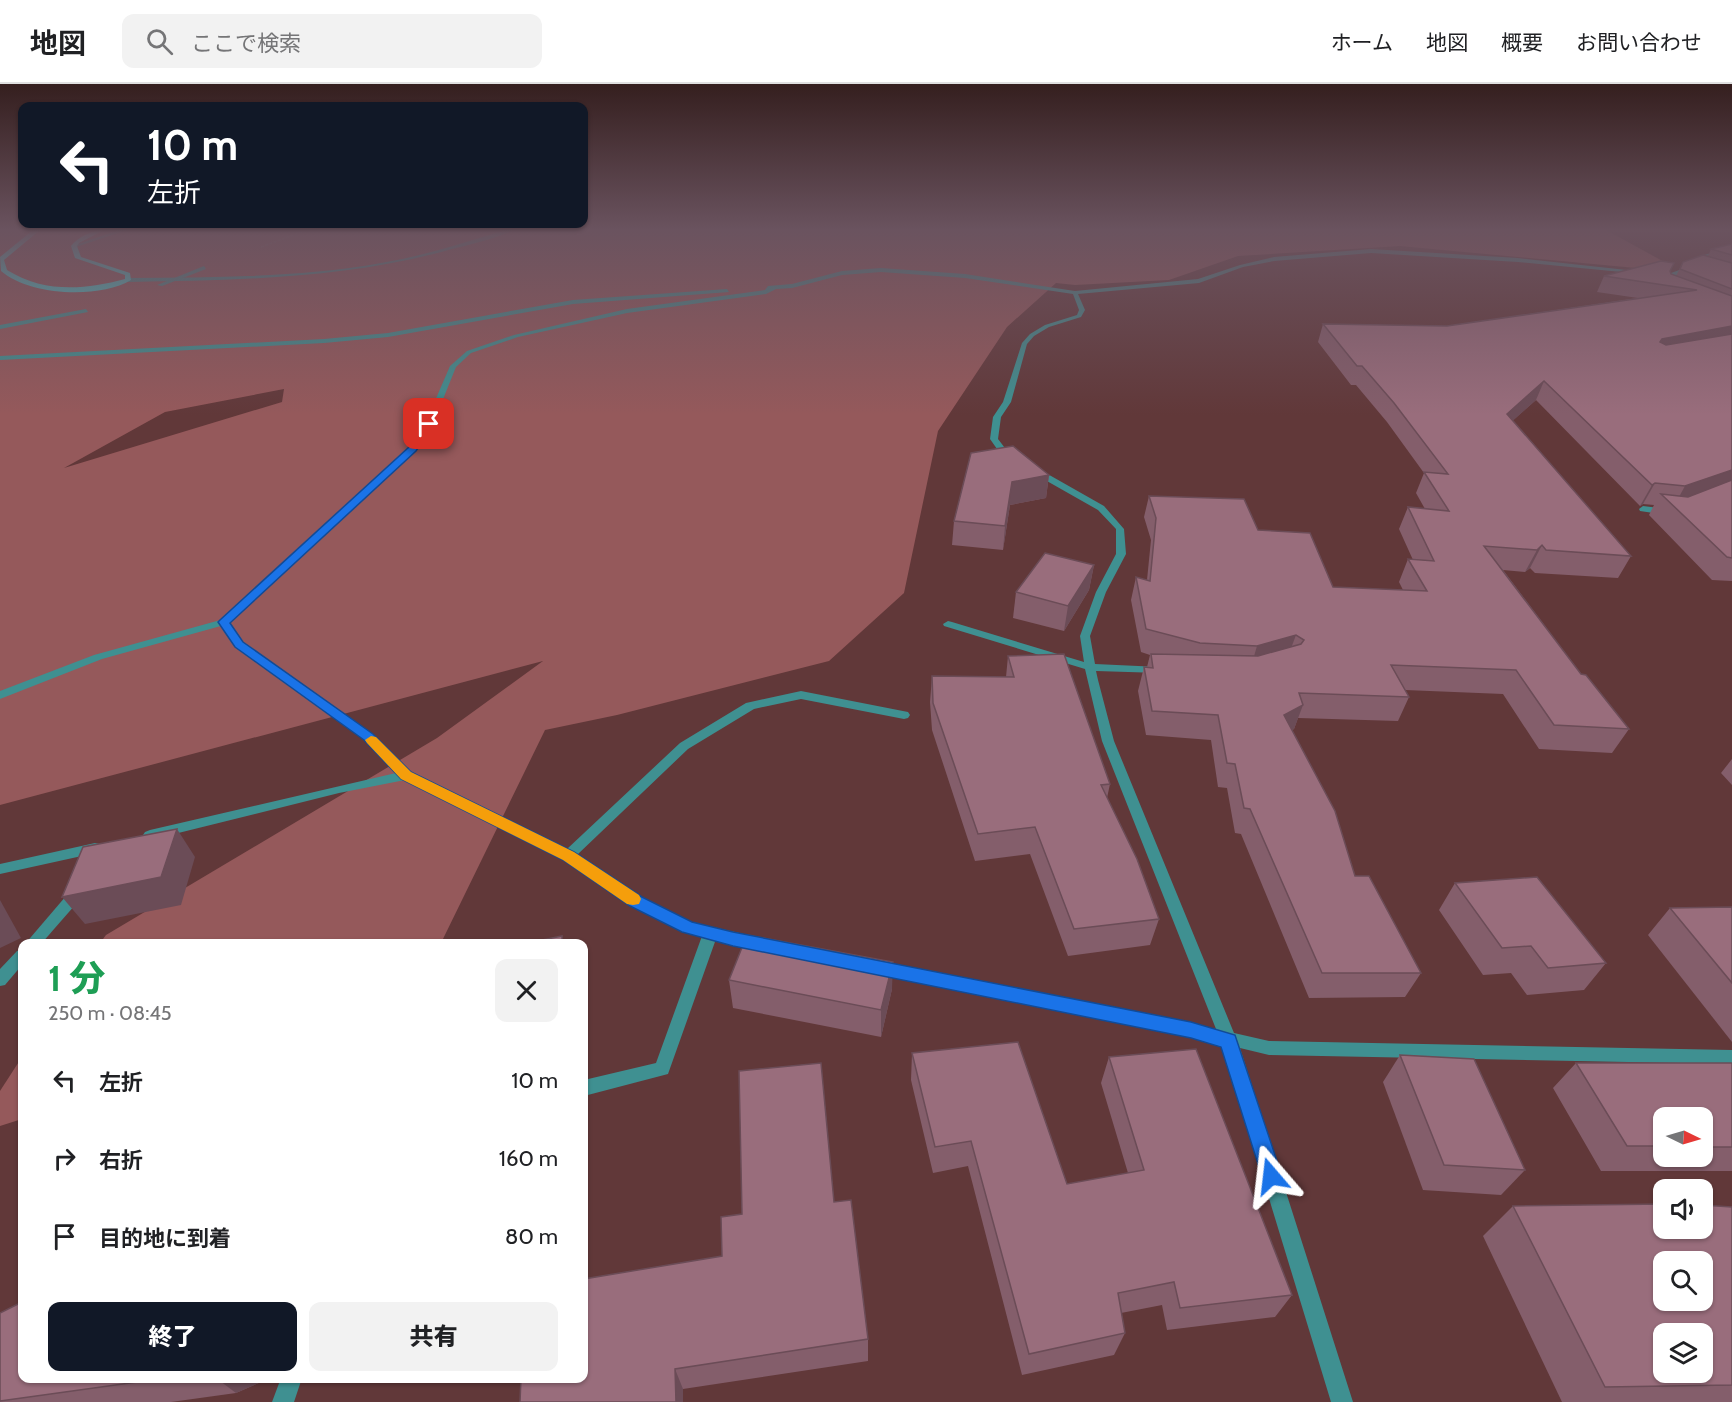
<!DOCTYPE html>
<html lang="ja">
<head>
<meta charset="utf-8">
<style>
  body { margin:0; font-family:Cabin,"Noto Sans JP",sans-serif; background:#f2f2f2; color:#202124; height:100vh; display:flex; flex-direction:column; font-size:22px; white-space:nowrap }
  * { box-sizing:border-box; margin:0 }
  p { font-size:20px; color:#757577 }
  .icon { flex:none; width:33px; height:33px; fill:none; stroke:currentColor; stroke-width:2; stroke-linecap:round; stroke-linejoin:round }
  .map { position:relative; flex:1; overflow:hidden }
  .side { position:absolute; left:18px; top:855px; width:570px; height:444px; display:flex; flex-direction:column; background:#fff; border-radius:12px; box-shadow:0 2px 4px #0004 }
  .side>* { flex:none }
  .hud { position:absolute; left:18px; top:18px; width:570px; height:126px; border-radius:12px; box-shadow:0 2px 4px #0004; background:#111827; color:#fff; overflow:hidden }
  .needle { width:39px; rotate:95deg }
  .tools { position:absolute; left:1653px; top:1023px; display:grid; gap:12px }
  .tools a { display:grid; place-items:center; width:60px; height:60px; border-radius:12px; background:#fff; box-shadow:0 2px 4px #0004; font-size:30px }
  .pin { position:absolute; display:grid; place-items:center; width:51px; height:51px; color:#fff; margin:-26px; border-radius:12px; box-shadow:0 3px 9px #0006 }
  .me { position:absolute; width:66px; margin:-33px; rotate:343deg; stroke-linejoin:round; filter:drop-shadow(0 0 4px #0008) }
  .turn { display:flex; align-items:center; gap:21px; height:126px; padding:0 30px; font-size:27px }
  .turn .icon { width:78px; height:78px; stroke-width:2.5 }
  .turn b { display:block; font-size:42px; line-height:51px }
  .round { display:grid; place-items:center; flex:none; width:63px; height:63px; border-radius:12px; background:#f2f2f2 }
  .head { display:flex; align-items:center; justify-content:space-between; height:102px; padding:0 30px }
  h1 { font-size:36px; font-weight:800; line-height:45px; color:#1e9e55 }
  .action { display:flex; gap:12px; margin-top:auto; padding:12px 30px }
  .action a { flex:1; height:69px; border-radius:12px; background:#111827; color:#fff; font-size:24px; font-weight:800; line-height:69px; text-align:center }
  .action a+a { background:#f2f2f2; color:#202124 }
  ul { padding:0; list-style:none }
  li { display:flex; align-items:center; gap:18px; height:78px; padding:0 30px }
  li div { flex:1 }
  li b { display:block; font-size:22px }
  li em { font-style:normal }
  header { display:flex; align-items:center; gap:36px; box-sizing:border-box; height:84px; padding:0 30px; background:#fff; border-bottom:2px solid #e0e0e0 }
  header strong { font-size:28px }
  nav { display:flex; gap:33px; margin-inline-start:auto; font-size:21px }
  .search { width:420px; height:54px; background:#f2f2f2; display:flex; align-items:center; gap:15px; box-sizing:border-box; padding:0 21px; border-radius:12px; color:#757577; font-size:22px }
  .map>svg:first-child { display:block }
  .green { fill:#95595b; fill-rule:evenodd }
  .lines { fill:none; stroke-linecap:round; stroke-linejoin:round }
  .path { stroke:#917071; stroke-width:1.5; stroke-dasharray:3 1.5; stroke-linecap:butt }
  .lane { fill:#3f9091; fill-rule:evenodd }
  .street { fill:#3f9091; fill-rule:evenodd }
  .primary { fill:#45d3d6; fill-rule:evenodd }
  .wall { fill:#845e6b; fill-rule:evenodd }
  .shaded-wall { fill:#6b4c57 }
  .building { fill:#996d7c; stroke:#6b4c57; stroke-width:1.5; fill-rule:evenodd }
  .route { fill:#1a73e8; stroke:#114b97; stroke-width:1.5 }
  .slow { fill:#f59e0b }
</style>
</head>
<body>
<header>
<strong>地図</strong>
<div class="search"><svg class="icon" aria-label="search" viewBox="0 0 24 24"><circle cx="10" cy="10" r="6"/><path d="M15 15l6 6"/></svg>ここで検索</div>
<nav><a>ホーム</a><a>地図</a><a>概要</a><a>お問い合わせ</a></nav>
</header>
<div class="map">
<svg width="1732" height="1318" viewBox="0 0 1732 1318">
  <rect width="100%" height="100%" fill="#613839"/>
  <!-- green -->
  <g class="green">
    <path d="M0,146H1606L1668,180L1657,186L1400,162L1238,172L1169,196L1075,201L1056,199L1007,243L938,347L904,509L829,577L617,631L545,646L441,859H100L106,851L437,654L543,577L0,721ZM284,305L282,318L64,384L165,328Z"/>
    <polygon points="22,973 22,1035 0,1042 0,1007"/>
  </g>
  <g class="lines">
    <!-- path -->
    <polyline class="path" points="261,163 307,146"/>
    <!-- lane -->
    <g class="lane">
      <polygon points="204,182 206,185 162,202 157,201"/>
      <polygon points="224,535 229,538 228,540 102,575 0,615 0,607 94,571"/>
      <polygon points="77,804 82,805 84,809 82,813 41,860 25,860 72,805"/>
      <polygon points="22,865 22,881 5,901 0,902 0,885 17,867"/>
    </g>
    <!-- street -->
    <g class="street">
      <polygon points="119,146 127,146 76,163 72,162"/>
      <path d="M505,146H513C494,155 472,160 452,165C346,195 237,196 128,198L125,196L128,194C212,193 298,194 381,179C423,172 464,159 505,146Z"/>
      <polygon points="1732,163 1732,167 1708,173 1697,183 1674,192 1656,190 1671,189 1693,181 1704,171"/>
      <polygon points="1371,165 1518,174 1645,188 1642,190 1518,178 1371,169 1274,177 1243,183 1199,199 1078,210 1085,226 1081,233 1049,243 1034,252 1027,260 1011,318 1001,333 998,355 1008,368 1015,373 1011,375 1002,372 990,355 993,333 1003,318 1022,259 1030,250 1045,241 1077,231 1079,226 1073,210 965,194 881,188 842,191 792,204 776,205 766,210 627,229 518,253 471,269 456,283 433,340 416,367 229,538 243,559 372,650 410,688 567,765 680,659 746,619 801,607 908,628 910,631 908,634 904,635 801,615 754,625 688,665 577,771 641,813 691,838 761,854 766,856 768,860 766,864 761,866 716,855 668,990 584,1012 584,996 656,979 702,852 683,847 631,821 563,776 405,696 339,709 150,756 145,754 143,751 145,748 150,746 396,689 364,656 235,563 219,538 410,363 425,340 450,282 467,267 514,251 627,225 765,206 768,202 792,200 842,187 881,184 965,190 1075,207 1198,195 1240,181 1274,173"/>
      <polygon points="727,205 729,208 573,220 388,253 324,259 0,276 0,272 324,255 388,249 573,216"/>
      <polygon points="86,225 88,228 0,245 0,241"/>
      <polygon points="1031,384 1037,384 1104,422 1124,445 1126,470 1106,508 1090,552 1095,580 1160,583 1165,586 1160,589 1096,587 1098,596 1114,657 1234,949 1269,957 1732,966 1732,980 1269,971 1240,964 1353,1318 1331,1318 1222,960 878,890 873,888 870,884 873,880 878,878 1216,945 1102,657 1085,585 944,542 943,540 948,537 952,538 1084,578 1080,552 1096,508 1116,470 1116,445 1098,426 1031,388"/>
      <polygon points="1643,422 1667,425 1671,428 1667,431 1640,427 1639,425"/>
      <polygon points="95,759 100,760 102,764 100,768 0,790 0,780"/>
      <polygon points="281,1294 302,1294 294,1318 272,1318"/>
    </g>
    <!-- primary -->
    <path class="primary" d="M33,146H40L4,176L7,186C44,209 84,206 125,195V191L75,174L71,162C78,153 92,146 104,146L79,159L77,162L81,173L130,189L131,196C99,215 30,212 1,187L0,173Z"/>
  </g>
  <!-- wall -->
  <g class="wall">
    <polygon points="1732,160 1732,497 1712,496 1649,431 1654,421 1643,420 1640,422 1536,316 1512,337 1631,472 1618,494 1535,489 1530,484 1525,488 1503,486 1581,590 1629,645 1612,669 1539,665 1503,610 1405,606 1409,613 1398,637 1298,634 1294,645 1292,646 1355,792 1421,889 1405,913 1309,914 1241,750 1235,749 1227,704 1218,703 1211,656 1146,651 1138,607 1144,583 1147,583 1150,571 1141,568 1131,516 1136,493 1147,496 1151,456 1144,433 1149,412 1258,446 1333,503 1403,506 1399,498 1408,475 1413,476 1399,445 1408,423 1425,425 1416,409 1424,389 1387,338 1356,301 1351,301 1318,258 1323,240 1447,242 1638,214 1597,208 1604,192 1670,187 1671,190 1676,192 1683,178 1708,172 1711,165"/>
    <polygon points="1049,391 1046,414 1010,421 1003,466 952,461 954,437"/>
    <polygon points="1094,481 1089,506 1064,547 1013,534 1016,508"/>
    <polygon points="1008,572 1110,700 1107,714 1159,835 1150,861 1068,872 1030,770 975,777 932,646 930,618 932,592 1006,593"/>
    <polygon points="1732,675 1732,701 1721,689"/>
    <polygon points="1455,799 1606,879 1584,906 1527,911 1511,889 1483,891 1439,826"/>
    <polygon points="1732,823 1732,958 1648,851 1670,824"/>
    <polygon points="729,896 892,905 881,953 733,924"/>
    <polygon points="912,969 1067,1100 1128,1089 1101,999 1109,973 1292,1211 1275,1233 1167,1246 1162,1221 1121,1229 1125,1249 1114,1271 1022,1291 968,1082 933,1089 911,996"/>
    <polygon points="1400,971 1525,1086 1501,1111 1423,1106 1383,998"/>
    <path d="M1576,979H1732V1087H1601L1553,1004ZM1664,1034H1702V1072H1664Z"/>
    <polygon points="834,1118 868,1255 868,1277 683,1305 520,1318"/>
    <polygon points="1513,1122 1732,1123 1732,1318 1562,1318 1483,1152"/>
    <polygon points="0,1229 22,1294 270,1294 236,1309 171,1318 0,1318"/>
  </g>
  <!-- shaded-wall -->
  <g class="shaded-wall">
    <polygon points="1732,242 1732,257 1653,273 1662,255"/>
    <polygon points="1544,297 1536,316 1498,350 1507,330"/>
    <polygon points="1732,386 1732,402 1674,422 1685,402"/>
    <polygon points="1049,391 1046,414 1010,421 1003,466 1005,442 1012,398"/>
    <polygon points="1655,399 1643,420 1640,422 1652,401"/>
    <polygon points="1542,461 1530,484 1525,488 1537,466"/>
    <polygon points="1094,481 1089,506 1064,547 1068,522"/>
    <polygon points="1296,551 1287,575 1250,586 1257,562"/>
    <polygon points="1303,621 1294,645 1275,656 1284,631"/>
    <polygon points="177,745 195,773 181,821 85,840 62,813"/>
    <polygon points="0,816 21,854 0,864"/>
    <polygon points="893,878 892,905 881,953 881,926"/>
    <polygon points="675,1285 683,1305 683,1318 676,1318"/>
    <polygon points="216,1294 270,1294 236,1309"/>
  </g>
  <!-- building -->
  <g class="building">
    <polygon points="1732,160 1732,171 1711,165"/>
    <polygon points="1703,171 1732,179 1732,205 1680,185 1683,178"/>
    <polygon points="1661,177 1674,179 1670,187 1671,190 1732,212 1732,242 1662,255 1660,258 1666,261 1732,250 1732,386 1685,402 1655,399 1652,401 1544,297 1507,330 1631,472 1546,466 1542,461 1537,466 1484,462 1581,590 1586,591 1629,645 1554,641 1516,586 1391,581 1409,613 1299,609 1303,621 1284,631 1335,727 1355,792 1369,792 1421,889 1322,889 1250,725 1244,724 1235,680 1227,679 1218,631 1152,627 1144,583 1153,584 1151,570 1258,572 1301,560 1304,556 1296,551 1257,562 1200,559 1146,545 1136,493 1150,497 1156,434 1149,412 1244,415 1258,446 1310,449 1333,503 1427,507 1408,475 1434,477 1408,423 1449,427 1424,388 1448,390 1394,319 1362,282 1357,282 1323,240 1447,242 1697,206 1604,192"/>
    <polygon points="1013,362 1049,391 1012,398 1005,442 954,437 971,369"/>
    <polygon points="1732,396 1732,474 1727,473 1661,410 1688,413"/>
    <polygon points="1045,469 1094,481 1068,522 1016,508"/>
    <polygon points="1064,570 1110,700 1101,701 1137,775 1159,835 1074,845 1035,743 978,750 933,619 932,592 1014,593 1008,572"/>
    <polygon points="177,745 161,793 62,813 83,763"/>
    <polygon points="1537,793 1606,879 1548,884 1531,862 1502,864 1455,799"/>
    <polygon points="1732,823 1732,899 1670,824"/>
    <polygon points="747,851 893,878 881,926 729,896"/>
    <polygon points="562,852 562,860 523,860"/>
    <polygon points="1018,958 1067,1100 1144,1086 1109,973 1196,965 1292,1211 1180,1224 1174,1198 1118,1209 1125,1249 1029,1270 971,1057 935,1063 912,969"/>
    <polygon points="1400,971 1474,975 1525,1086 1444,1081"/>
    <polygon points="821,979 834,1118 851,1116 868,1255 675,1285 676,1318 520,1318 521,1294 584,1294 584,1195 722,1172 721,1133 742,1130 739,987"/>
    <polygon points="1576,979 1732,979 1732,1063 1702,1063 1702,1034 1664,1034 1664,1062 1627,1062"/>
    <path d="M1664,1120V1144H1702V1121L1732,1123V1301L1605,1303L1513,1122ZM1664,1178H1702V1216H1664ZM1664,1250H1702V1288H1664Z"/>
    <polygon points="22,1218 22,1294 166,1294 0,1317 0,1229"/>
  </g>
  <!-- sky -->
  <linearGradient id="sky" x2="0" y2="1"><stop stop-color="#351f1f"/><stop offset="0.44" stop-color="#6a535f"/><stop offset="1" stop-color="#6a535f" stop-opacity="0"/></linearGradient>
  <rect width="1732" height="331" fill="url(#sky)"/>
  <!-- route -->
  <polygon class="route" points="426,338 434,340 416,367 230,539 243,558 373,650 411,688 574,768 642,813 692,838 733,848 1191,938 1235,951 1282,1092 1279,1099 1271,1102 1264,1099 1221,963 1191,954 733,862 682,848 630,822 563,776 401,695 364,656 235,563 218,538 220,536 409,363"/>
  <!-- slow -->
  <polygon class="slow" points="371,652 376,653 411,688 574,768 639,811 641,815 639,820 633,821 627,820 563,776 401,695 367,659 365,656"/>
</svg>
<div class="tools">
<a><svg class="needle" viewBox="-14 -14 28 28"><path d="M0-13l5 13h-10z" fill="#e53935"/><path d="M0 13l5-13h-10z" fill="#757577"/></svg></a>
<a><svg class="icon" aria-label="sound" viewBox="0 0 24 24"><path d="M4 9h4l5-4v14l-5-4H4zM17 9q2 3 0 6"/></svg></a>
<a><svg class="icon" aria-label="search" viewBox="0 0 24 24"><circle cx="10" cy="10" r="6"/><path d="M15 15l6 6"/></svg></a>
<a><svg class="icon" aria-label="layers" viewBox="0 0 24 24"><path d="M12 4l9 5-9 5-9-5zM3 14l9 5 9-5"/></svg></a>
</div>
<div class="pin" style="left:429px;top:340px;background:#d93025"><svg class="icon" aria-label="arrive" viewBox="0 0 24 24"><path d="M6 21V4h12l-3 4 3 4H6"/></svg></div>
<svg class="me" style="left:1271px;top:1092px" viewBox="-20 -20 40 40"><path d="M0-17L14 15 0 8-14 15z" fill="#1a73e8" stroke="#fff" stroke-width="4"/></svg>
<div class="hud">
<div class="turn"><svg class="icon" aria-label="left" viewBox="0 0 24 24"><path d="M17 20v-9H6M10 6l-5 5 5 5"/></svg><div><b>10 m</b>左折</div></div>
</div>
<section class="side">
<div class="head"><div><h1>1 分</h1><p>250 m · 08:45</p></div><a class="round"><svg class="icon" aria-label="close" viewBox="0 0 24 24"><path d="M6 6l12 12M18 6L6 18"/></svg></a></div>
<ul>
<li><svg class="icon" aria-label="left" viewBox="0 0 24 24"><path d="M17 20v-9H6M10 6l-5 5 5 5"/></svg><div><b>左折</b></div><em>10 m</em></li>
<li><svg class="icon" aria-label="right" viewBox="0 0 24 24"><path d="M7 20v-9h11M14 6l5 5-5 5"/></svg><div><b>右折</b></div><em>160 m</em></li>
<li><svg class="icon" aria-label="arrive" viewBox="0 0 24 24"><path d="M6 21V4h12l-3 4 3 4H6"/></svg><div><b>目的地に到着</b></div><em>80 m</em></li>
</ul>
<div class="action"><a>終了</a><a>共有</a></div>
</section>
</div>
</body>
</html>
